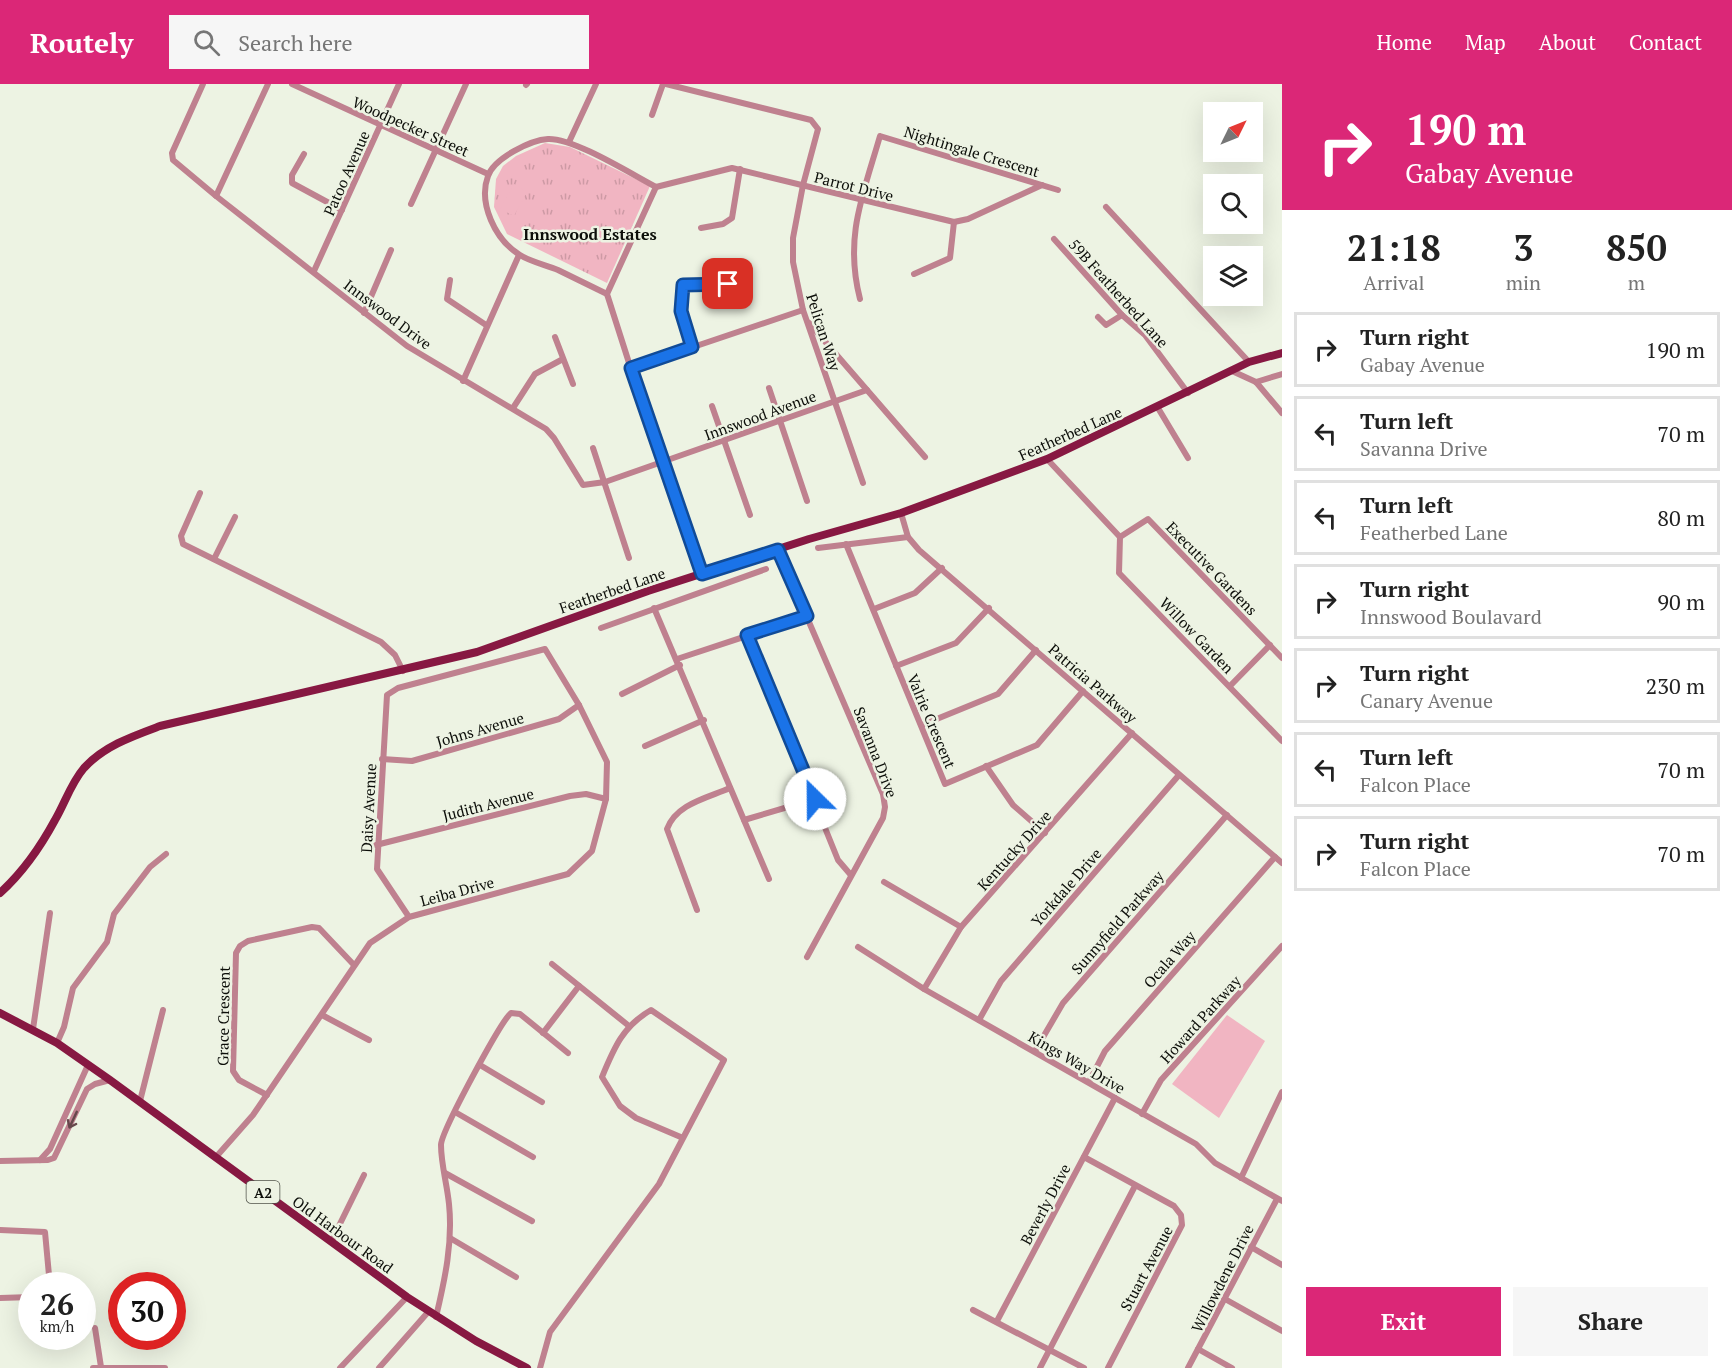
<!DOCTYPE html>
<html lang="en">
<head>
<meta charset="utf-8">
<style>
  body { margin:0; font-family:"PT Serif",serif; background:#f6f6f6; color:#222; height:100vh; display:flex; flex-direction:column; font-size:22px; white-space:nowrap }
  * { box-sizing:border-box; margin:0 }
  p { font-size:20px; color:#767676 }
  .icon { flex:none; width:33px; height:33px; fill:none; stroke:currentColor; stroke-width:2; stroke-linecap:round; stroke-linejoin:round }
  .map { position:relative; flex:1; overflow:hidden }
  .drawer { display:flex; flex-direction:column; background:#fff; width:450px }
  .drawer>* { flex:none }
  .guide { background:#db2777; color:#fff; overflow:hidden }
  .needle { width:39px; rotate:47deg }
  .buttons { position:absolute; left:1203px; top:18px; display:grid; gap:12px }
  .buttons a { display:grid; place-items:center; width:60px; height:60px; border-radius:0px; background:#fff; box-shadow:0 6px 24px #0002; font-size:30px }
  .speed { position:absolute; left:18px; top:1188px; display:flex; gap:12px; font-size:30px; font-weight:700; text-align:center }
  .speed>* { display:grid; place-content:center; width:78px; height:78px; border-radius:50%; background:#fff; box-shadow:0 6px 24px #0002; line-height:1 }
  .speed small { font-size:15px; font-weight:400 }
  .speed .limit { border:9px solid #d22; background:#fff; color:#111 }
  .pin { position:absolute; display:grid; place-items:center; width:51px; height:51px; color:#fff; margin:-26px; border-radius:12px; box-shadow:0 3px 9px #0006 }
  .me { position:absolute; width:66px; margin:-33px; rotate:337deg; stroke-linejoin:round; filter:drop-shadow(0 0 4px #0008) }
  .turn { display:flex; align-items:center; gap:21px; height:126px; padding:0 24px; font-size:27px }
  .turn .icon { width:78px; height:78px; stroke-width:2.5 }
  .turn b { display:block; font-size:42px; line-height:51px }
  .eta { display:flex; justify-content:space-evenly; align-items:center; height:102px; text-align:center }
  .eta b { font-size:36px; font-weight:700; line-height:42px }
  .action { display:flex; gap:12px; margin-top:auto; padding:12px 24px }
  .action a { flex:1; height:69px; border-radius:0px; background:#db2777; color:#fff; font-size:24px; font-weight:700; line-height:69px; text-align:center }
  .action a+a { background:#f6f6f6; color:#222 }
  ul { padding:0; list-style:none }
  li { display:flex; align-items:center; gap:18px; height:75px; margin:0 12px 9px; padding:0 12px; border:3px solid #e0e0e0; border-radius:0px }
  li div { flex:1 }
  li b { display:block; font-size:22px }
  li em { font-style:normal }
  header { display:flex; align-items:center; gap:36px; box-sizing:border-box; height:84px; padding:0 30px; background:#db2777; color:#fff }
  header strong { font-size:28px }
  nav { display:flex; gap:33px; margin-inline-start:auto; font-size:21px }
  .search { width:420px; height:54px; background:#f6f6f6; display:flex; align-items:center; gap:15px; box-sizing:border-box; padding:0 21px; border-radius:0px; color:#767676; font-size:22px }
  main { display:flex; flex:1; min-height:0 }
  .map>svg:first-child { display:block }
  .park { fill:url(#park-tufts) }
  .pitch { fill:#f1b5c2 }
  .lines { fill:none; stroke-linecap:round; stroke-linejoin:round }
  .minor { stroke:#bf818f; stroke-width:6 }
  .major { stroke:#871842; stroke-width:8 }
  .oneway { stroke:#66484c }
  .route-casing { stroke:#114b97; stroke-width:15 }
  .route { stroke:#1a73e8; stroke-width:10 }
  .labels { text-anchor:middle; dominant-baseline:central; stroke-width:5; stroke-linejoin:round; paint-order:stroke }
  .shield { fill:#edf3e3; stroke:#50534a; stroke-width:1.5 }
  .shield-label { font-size:14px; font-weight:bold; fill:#0c0e09 }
  .street-label { font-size:15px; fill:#0c0e09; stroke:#edf3e3 }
  .neighbourhood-label { font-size:16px; font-weight:bold; fill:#0c0e09; stroke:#edf3e3 }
</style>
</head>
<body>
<header>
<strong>Routely</strong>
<div class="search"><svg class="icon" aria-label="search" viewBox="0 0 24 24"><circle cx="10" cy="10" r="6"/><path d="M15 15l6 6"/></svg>Search here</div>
<nav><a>Home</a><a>Map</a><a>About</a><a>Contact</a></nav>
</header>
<main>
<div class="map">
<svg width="1282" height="1284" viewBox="0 0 1282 1284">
  <defs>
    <pattern id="park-tufts" width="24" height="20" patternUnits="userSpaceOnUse" patternTransform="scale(1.5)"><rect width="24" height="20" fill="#f1b5c2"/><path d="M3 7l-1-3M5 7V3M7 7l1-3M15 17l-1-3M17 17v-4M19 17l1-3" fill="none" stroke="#cd9aa5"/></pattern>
  </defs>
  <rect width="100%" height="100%" fill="#edf3e3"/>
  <!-- park -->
  <polygon class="park" points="545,59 570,63 650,102 607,199 507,150 494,123 496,95 503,82 516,72"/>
  <!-- pitch -->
  <g class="pitch">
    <polygon points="514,100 527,108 514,132 500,125"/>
    <polygon points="1227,931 1265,957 1219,1034 1172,1000"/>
  </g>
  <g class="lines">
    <!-- minor -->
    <g class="minor">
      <polyline points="203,0 172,69 173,76 216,112 407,262 546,345 554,354 583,401 605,398 867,306"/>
      <polyline points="292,0 488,90"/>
      <polyline points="666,0 811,36 818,45 803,101 793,154 793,178 803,226 863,399"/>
      <polyline points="526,1 527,0"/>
      <polyline points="652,31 663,0"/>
      <polyline points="569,58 596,0"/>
      <polyline points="304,70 292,91 292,99 342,126"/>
      <polyline points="656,103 607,210 661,379 702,490"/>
      <polyline points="656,103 732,84 954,138 968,135 1042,101"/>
      <polyline points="216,112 268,0"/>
      <polyline points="411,120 466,0"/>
      <polyline points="1106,123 1249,278"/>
      <polyline points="701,144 723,140 732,134 740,85"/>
      <polyline points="1054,155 1122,231 1145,251 1188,309"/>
      <polyline points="314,187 399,0"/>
      <polyline points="914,190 950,174 954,138"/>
      <polyline points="450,196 447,215 486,241"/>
      <path d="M607,210C591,202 574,194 558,186C546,181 531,178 520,171C495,156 478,119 488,92C494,74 531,56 548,55C574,54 631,90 656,103"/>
      <path d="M860,215C844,153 863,111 880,52L1058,106"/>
      <polyline points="364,229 391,166"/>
      <polyline points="1098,233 1106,241 1122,231"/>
      <polyline points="809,239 925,373"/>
      <polyline points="555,253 573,300"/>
      <polyline points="692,263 681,227 683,201 728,200"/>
      <polyline points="631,284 803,226"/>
      <polyline points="1232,287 1256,298 1282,329"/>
      <polyline points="463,297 519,171"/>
      <polyline points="1256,298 1282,290"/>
      <polyline points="769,304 807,417"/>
      <polyline points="712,322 750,431"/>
      <polyline points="513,324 535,290 563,275"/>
      <polyline points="1158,324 1188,374"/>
      <polyline points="593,364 629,474"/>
      <polyline points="1047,375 1120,453"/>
      <polyline points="200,409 181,452 183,460 381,558 395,571 403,587"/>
      <polyline points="901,429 908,453 919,466 1282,779"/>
      <polyline points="1120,453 1119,489 1282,657"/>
      <polyline points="1120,453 1148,435 1282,574"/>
      <polyline points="846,460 945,700 1037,661 1083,607"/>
      <polyline points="818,464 908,453"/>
      <polyline points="778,466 883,710 885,723 883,734 807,873"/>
      <polyline points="214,475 235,433"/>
      <polyline points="654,524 769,795"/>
      <polyline points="874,525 915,509 942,484"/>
      <polyline points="601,544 766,485"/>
      <polyline points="747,551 838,776 850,790"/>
      <polyline points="677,575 807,532"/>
      <polyline points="896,582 956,559 989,524"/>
      <polyline points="1230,602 1270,561"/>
      <polyline points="622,610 680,581"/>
      <polyline points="922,641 998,610 1036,566"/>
      <polyline points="645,662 704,636"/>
      <polyline points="382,675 412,677 559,635 579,621"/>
      <polyline points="986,682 1013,721 1045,749"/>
      <polyline points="744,736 815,715"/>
      <polyline points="376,761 570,712 586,710 606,715"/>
      <polyline points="884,798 961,843"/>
      <path d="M697,826L667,745C676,720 707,714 730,704"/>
      <polyline points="858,863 924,905 1196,1060 1215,1079 1282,1117"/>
      <polyline points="552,880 629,942"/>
      <polyline points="924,905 961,843 1132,649"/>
      <polyline points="322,931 369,956"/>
      <polyline points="979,936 1001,897 1179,691"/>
      <polyline points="33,945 50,829"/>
      <polyline points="543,949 579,902"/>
      <polyline points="57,959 64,943 73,904 107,858 114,830 150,783 166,770"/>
      <polyline points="1035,967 1063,919 1227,731"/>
      <polyline points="480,981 542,1018"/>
      <polyline points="1089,998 1105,967 1275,773"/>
      <polyline points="267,1011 239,996 233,987 236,869 240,862 248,857 312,843 319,844 354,881"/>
      <polyline points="140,1017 163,926"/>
      <polyline points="455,1028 533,1073"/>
      <polyline points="1142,1030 1161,996 1282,862"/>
      <polyline points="216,1073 253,1031 370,859 409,833 568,790 592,767 606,715 607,678 579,621 545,565 398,604 387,611 377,785 409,833"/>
      <polyline points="1084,1073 1174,1122 1181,1131 1182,1141 1108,1284"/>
      <polyline points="40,1076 50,1065 88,981"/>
      <polyline points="0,1077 48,1076 54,1074 87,1005 95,1000 110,996"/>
      <polyline points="445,1089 532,1137"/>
      <polyline points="1241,1094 1282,1008"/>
      <polyline points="0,1146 45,1148 50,1202"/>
      <polyline points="450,1154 516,1193"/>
      <polyline points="331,1158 364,1091"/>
      <polyline points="1251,1163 1282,1181"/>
      <polyline points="0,1214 32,1213"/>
      <polyline points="1225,1215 1282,1247"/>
      <polyline points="973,1226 1084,1284"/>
      <path d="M436,1233C445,1195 453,1158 449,1120C447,1100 441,1080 441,1061C441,1048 501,937 511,929L520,930L568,969"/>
      <polyline points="997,1237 1115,1014"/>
      <polyline points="95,1244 101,1283"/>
      <polyline points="1198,1265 1232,1284"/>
      <polyline points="93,1284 165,1284"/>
      <polyline points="340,1284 407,1213"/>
      <polyline points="379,1284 429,1227"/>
      <path d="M540,1284L550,1248L659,1100L724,976L651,926C623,942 614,964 602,993L620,1022L636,1034L683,1054"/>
      <polyline points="1040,1284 1135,1102"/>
      <polyline points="1188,1284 1277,1115"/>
    </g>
    <!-- major -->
    <g class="major">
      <path d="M0,809C22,789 41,762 55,736C65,719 71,699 84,684C104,662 133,652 160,642L477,568L648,507L809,455L901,429L1047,375L1249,278L1282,269"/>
      <polyline points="0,929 57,959 110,996 407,1213 476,1257 527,1284"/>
    </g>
  </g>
  <!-- one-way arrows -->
  <defs><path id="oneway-shaft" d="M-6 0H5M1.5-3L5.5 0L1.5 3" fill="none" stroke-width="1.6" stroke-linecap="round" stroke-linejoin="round" transform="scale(1.5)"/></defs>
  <use class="oneway" href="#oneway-shaft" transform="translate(73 1036) rotate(115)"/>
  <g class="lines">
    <defs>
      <polyline id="route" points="728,200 683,201 681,227 692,263 631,284 702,490 778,466 807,532 747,551 815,715"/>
    </defs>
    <!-- route casing -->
    <use href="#route" class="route-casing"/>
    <!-- route -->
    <use href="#route" class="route"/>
  </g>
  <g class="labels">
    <!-- shield labels -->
    <rect class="shield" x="246.5" y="1097" width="33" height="22" rx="4.5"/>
    <g class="shield-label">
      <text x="263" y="1108">A2</text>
    </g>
    <!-- street labels -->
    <g class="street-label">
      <text transform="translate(411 42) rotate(24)">Woodpecker Street</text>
      <text transform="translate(972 67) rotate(17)">Nightingale Crescent</text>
      <text transform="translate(346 89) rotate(-66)">Patoo Avenue</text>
      <text transform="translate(854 102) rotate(14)">Parrot Drive</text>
      <text transform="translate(1119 209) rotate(48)">59B Featherbed Lane</text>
      <text transform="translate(388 230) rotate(37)">Innswood Drive</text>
      <text transform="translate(824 248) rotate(72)">Pelican Way</text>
      <text transform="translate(760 331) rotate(-20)">Innswood Avenue</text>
      <text transform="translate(1070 349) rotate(-24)">Featherbed Lane</text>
      <text transform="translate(1212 484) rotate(46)">Executive Gardens</text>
      <text transform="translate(612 506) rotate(-19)">Featherbed Lane</text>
      <text transform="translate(1197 551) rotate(46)">Willow Garden</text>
      <text transform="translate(1093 599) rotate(41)">Patricia Parkway</text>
      <text transform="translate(932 637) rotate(67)">Valrie Crescent</text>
      <text transform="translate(480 645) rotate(-16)">Johns Avenue</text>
      <text transform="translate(876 668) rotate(69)">Savanna Drive</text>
      <text transform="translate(488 720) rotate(-14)">Judith Avenue</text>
      <text transform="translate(368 724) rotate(-87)">Daisy Avenue</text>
      <text transform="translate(1014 766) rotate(-48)">Kentucky Drive</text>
      <text transform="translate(1066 803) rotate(-49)">Yorkdale Drive</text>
      <text transform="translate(457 807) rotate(-15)">Leiba Drive</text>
      <text transform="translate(1117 838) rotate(-49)">Sunnyfield Parkway</text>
      <text transform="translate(1169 875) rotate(-49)">Ocala Way</text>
      <text transform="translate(223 932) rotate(-89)">Grace Crescent</text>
      <text transform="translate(1200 935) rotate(-48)">Howard Parkway</text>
      <text transform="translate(1077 978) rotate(30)">Kings Way Drive</text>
      <text transform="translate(1045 1120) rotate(-62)">Beverly Drive</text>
      <text transform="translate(343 1150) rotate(36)">Old Harbour Road</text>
      <text transform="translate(1146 1184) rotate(-62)">Stuart Avenue</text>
      <text transform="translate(1222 1194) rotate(-63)">Willowdene Drive</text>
    </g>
    <!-- neighbourhood labels -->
    <g class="neighbourhood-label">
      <text x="590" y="150">Innswood Estates</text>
    </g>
  </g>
</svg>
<div class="buttons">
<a><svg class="needle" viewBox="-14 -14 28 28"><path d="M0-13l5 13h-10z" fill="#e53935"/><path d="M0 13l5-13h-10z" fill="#767676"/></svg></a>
<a><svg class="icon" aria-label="search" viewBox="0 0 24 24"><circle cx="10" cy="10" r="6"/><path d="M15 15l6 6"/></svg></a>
<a><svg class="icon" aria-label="layers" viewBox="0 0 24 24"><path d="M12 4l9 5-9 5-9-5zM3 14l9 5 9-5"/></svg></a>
</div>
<div class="speed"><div>26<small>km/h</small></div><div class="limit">30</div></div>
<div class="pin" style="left:728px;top:200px;background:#d93025"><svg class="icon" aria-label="arrive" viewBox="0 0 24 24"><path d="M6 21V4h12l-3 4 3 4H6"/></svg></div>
<svg class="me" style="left:815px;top:715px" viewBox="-20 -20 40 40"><circle r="19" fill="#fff"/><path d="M0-13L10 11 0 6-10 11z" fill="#1a73e8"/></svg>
</div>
<section class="drawer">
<div class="guide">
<div class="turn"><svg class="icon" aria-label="right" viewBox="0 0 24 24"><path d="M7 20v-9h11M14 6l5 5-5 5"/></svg><div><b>190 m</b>Gabay Avenue</div></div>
</div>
<div class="eta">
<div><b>21:18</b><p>Arrival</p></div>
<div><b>3</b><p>min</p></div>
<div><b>850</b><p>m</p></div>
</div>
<ul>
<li><svg class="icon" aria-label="right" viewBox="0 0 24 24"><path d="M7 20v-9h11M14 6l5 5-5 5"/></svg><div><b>Turn right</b><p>Gabay Avenue</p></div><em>190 m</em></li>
<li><svg class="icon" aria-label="left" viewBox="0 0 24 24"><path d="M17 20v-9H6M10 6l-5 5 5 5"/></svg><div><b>Turn left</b><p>Savanna Drive</p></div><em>70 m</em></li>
<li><svg class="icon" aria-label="left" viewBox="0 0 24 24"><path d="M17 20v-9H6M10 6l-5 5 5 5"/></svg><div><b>Turn left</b><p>Featherbed Lane</p></div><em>80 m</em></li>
<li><svg class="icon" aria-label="right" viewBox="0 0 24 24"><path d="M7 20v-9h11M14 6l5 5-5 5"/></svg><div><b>Turn right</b><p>Innswood Boulavard</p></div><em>90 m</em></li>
<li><svg class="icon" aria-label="right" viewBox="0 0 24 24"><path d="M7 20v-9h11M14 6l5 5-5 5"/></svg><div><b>Turn right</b><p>Canary Avenue</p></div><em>230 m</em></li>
<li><svg class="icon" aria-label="left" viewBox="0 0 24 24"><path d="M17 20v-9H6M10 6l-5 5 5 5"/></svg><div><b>Turn left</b><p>Falcon Place</p></div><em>70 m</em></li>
<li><svg class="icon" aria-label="right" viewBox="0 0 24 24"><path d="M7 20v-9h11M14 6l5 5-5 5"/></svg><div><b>Turn right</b><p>Falcon Place</p></div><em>70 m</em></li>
</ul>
<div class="action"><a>Exit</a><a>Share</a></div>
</section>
</main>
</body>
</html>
